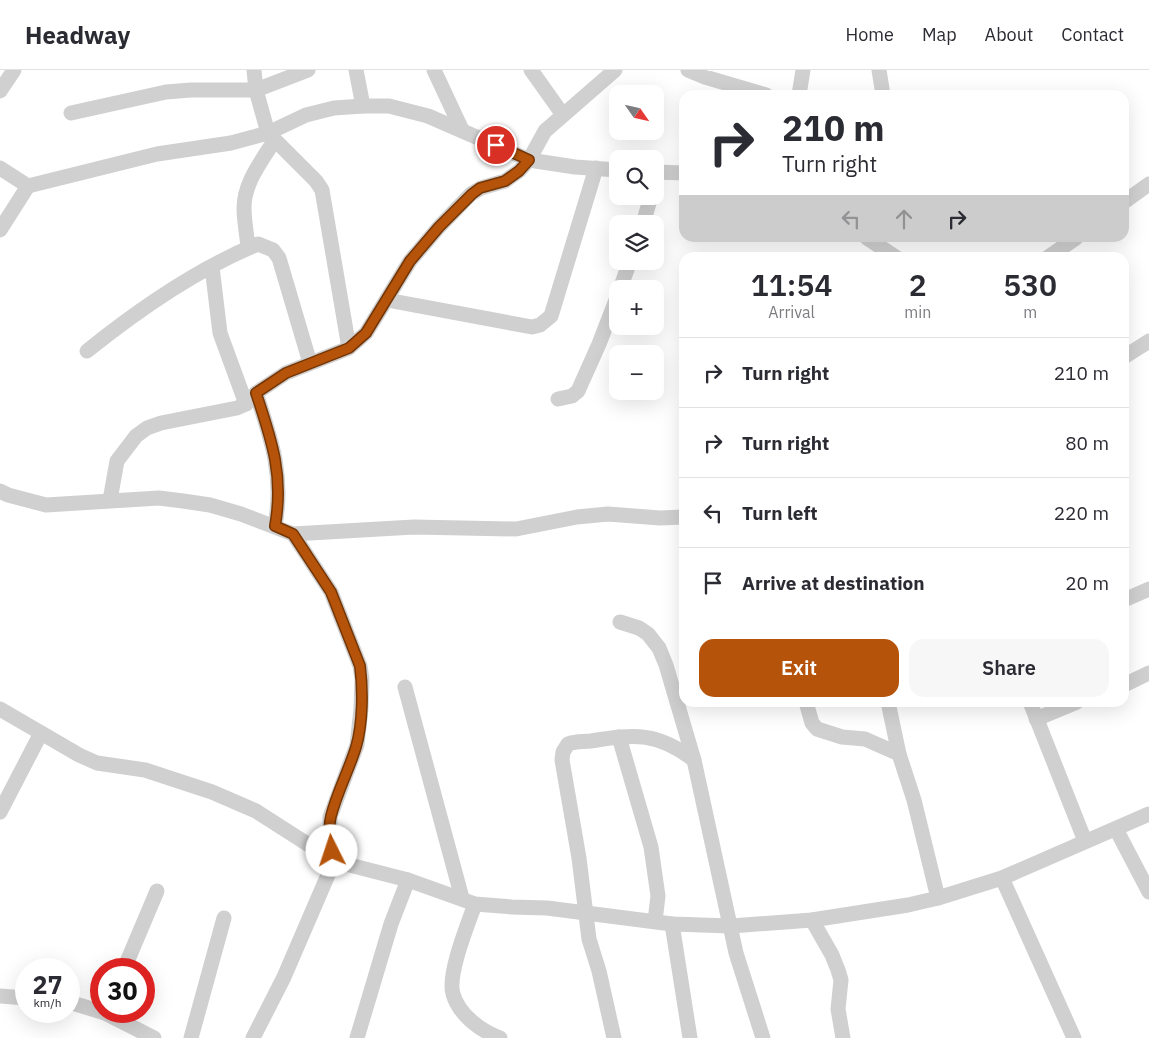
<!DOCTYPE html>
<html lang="en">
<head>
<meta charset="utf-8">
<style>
  body { margin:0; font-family:"IBM Plex Sans",sans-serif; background:#f7f7f7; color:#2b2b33; height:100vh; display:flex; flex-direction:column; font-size:19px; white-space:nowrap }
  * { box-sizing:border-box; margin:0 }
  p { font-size:16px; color:#7c7c81 }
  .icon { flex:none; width:28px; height:28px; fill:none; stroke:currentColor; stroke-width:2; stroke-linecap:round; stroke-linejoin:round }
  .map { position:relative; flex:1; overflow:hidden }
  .panel { position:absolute; left:679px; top:182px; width:450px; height:455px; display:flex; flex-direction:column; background:#fff; border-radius:15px; box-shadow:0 5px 20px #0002 }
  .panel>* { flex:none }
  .top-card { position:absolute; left:679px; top:20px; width:450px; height:152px; border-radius:15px; box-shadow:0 5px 20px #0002; background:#fff; color:#2b2b33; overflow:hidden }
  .needle { width:32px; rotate:124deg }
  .controls { position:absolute; left:609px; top:15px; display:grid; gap:10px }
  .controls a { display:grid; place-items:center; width:55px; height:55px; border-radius:10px; background:#fff; box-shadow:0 5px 20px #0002; font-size:25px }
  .speed { position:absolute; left:15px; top:888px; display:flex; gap:10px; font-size:25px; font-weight:700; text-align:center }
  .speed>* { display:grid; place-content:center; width:65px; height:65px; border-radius:50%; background:#fff; box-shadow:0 5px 20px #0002; line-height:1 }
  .speed small { font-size:12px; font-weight:400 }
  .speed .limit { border:8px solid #d22; background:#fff; color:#111 }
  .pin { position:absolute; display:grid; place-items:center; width:42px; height:42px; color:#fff; margin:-21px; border:2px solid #fff; border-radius:50%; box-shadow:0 1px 5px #0007 }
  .me { position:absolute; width:55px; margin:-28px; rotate:356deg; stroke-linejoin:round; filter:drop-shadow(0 0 4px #0008) }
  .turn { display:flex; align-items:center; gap:18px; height:105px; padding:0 20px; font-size:22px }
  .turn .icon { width:65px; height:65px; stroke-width:2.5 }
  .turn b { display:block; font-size:35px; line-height:42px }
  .lanes { display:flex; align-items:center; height:48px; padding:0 20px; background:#0003; justify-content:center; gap:25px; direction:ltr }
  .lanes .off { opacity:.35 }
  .eta { display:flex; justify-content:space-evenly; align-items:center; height:85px; text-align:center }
  .eta b { font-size:30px; font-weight:600; line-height:35px }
  .button { display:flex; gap:10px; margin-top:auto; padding:10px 20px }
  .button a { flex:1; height:58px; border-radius:15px; background:#b45309; color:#fff; font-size:20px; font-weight:600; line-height:58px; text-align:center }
  .button a+a { background:#f7f7f7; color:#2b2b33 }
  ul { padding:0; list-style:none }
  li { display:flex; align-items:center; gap:15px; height:70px; padding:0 20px; border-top:1px solid #e1e1e2 }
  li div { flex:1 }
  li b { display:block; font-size:19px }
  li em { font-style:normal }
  header { display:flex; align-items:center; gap:30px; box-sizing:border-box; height:70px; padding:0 25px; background:#fff; border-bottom:1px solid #e1e1e2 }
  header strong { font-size:24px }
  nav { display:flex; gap:28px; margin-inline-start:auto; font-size:18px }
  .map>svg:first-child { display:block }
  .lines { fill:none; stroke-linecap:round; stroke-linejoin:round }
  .minor { stroke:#d0d0d0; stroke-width:15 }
  .route-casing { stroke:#753606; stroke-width:12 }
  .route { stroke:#b45309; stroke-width:9 }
</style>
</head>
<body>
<header>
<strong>Headway</strong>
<nav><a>Home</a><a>Map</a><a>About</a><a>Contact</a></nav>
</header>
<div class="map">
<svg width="1149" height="968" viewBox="0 0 1149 968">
  <rect width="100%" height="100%" fill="#fff"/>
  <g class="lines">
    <!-- minor -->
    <g class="minor">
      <polyline points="254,0 256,20 268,63 316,111 322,120 349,278"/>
      <polyline points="356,0 363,36"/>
      <polyline points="434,0 462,60"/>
      <polyline points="531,0 563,45"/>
      <polyline points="688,0 705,7 766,25"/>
      <polyline points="879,0 883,25"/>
      <polyline points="0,21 14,0"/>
      <polyline points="799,25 803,0"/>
      <polyline points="71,43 166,22 191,20 256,20 308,0"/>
      <polyline points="0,98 28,116 157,84 231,73 268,63 306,45 334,38 363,36 389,36 428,46 529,90 575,97 618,100"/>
      <polyline points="655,102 684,103"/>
      <polyline points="1124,132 1149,114"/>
      <polyline points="643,154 651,126"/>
      <polyline points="0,160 28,116"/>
      <polyline points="867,168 897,188"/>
      <path d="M248,178C247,165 244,151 244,138C244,113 261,92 274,71"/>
      <polyline points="1047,188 1076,168"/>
      <polyline points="212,197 220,263 246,334"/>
      <polyline points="620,219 630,191"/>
      <polyline points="387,230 532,257 540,255 551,246 596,98"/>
      <path d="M87,281C138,240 197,199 258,174L273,180L279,188L310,293"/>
      <polyline points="1124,287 1149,271"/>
      <path d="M256,323C272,371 284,406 275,456"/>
      <polyline points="558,329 572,326 578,321 599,274 618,225"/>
      <polyline points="0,421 8,425 46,435 159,428 183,431 210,435 241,444 293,464 414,457 516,459 577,447 608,444 660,448 684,447"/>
      <polyline points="110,430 117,391 136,366 147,358 161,353 237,338 246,334 256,323 286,303 349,278 366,263 410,191 439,157 471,124 481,118 505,111 519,101 529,90 545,61 615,0"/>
      <polyline points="1124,530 1149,519"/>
      <polyline points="620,552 639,558 648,564 659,578 666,595 694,690 736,883 763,968"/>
      <polyline points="1124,615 1149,603"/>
      <polyline points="405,617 462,828"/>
      <polyline points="806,632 812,653 817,659 842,667 865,669 899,684"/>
      <polyline points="888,632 899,684 914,730 938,828"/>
      <polyline points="1030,632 1085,771"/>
      <polyline points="0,639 79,685 97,693 145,700 212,722 256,741 334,791 408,810 475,834 512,837 547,838 672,854 731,856 812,850 908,835 938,828 1002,808 1149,744"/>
      <polyline points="1036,649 1077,632"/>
      <polyline points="619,667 651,777 658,826 655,851"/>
      <polyline points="0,742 41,663"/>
      <polyline points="1116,759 1149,822"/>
      <polyline points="1002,808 1074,968"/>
      <path d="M475,834C468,854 447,905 453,924C459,945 481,961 500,968"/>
      <polyline points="812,850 832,885 838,900 841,910 838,939 843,968"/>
      <polyline points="672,854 690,968"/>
      <polyline points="124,899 157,821"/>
      <polyline points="0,926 26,928"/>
      <polyline points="69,932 105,943 154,968"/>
      <polyline points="191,968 224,848"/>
      <polyline points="253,968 284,907 334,791 330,771 330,747 357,675 361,639 362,609 360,596 331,522 293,464"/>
      <polyline points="357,968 391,854 408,810"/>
      <path d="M614,968L599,901L589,869L579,788L562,690L563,682L568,674C576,671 583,672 591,671C636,664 657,662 694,690"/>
    </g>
  </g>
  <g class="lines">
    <defs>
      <path id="route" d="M332,781C330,770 328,757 331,746C337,722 349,700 356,677C363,653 363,620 360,596L331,522L293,464L275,456C284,406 272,371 256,323L286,303L349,278L366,263L410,191L439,157L472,124L480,118L505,111L519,101L529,90L496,75"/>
    </defs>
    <!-- route casing -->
    <use href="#route" class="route-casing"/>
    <!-- route -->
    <use href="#route" class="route"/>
  </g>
</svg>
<div class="controls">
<a><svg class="needle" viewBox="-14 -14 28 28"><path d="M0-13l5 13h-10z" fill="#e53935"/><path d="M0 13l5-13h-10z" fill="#7c7c81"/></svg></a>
<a><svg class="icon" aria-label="search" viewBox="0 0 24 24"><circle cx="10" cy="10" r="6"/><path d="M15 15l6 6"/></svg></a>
<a><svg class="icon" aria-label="layers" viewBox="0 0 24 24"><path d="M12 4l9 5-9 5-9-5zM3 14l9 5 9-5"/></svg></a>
<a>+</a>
<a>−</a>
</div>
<div class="speed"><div>27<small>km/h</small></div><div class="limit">30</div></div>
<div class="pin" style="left:496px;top:75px;background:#d93025"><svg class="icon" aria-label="arrive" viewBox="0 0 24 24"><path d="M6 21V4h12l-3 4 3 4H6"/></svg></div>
<svg class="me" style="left:332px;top:781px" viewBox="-20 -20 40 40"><circle r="19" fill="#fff"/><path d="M0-13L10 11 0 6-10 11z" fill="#b45309"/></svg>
<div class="top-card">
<div class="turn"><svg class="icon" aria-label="right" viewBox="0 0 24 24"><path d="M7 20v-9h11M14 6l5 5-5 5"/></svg><div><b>210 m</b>Turn right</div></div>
<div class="lanes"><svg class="icon off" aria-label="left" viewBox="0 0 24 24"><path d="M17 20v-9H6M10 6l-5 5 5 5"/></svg><svg class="icon off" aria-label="ahead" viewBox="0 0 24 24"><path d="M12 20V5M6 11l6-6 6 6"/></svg><svg class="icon" aria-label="right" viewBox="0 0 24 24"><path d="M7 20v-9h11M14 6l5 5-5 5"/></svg></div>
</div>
<section class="panel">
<div class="eta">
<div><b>11:54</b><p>Arrival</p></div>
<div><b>2</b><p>min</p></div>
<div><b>530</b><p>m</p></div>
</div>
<ul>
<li><svg class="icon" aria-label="right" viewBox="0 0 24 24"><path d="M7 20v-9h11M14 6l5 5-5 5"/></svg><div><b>Turn right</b></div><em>210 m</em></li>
<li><svg class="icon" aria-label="right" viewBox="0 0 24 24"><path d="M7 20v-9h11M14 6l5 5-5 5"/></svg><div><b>Turn right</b></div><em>80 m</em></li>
<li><svg class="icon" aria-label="left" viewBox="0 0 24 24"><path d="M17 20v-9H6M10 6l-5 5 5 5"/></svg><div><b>Turn left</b></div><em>220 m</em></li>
<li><svg class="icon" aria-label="arrive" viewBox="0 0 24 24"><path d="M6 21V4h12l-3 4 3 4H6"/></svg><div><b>Arrive at destination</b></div><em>20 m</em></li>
</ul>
<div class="button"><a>Exit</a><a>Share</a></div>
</section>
</div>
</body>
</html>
